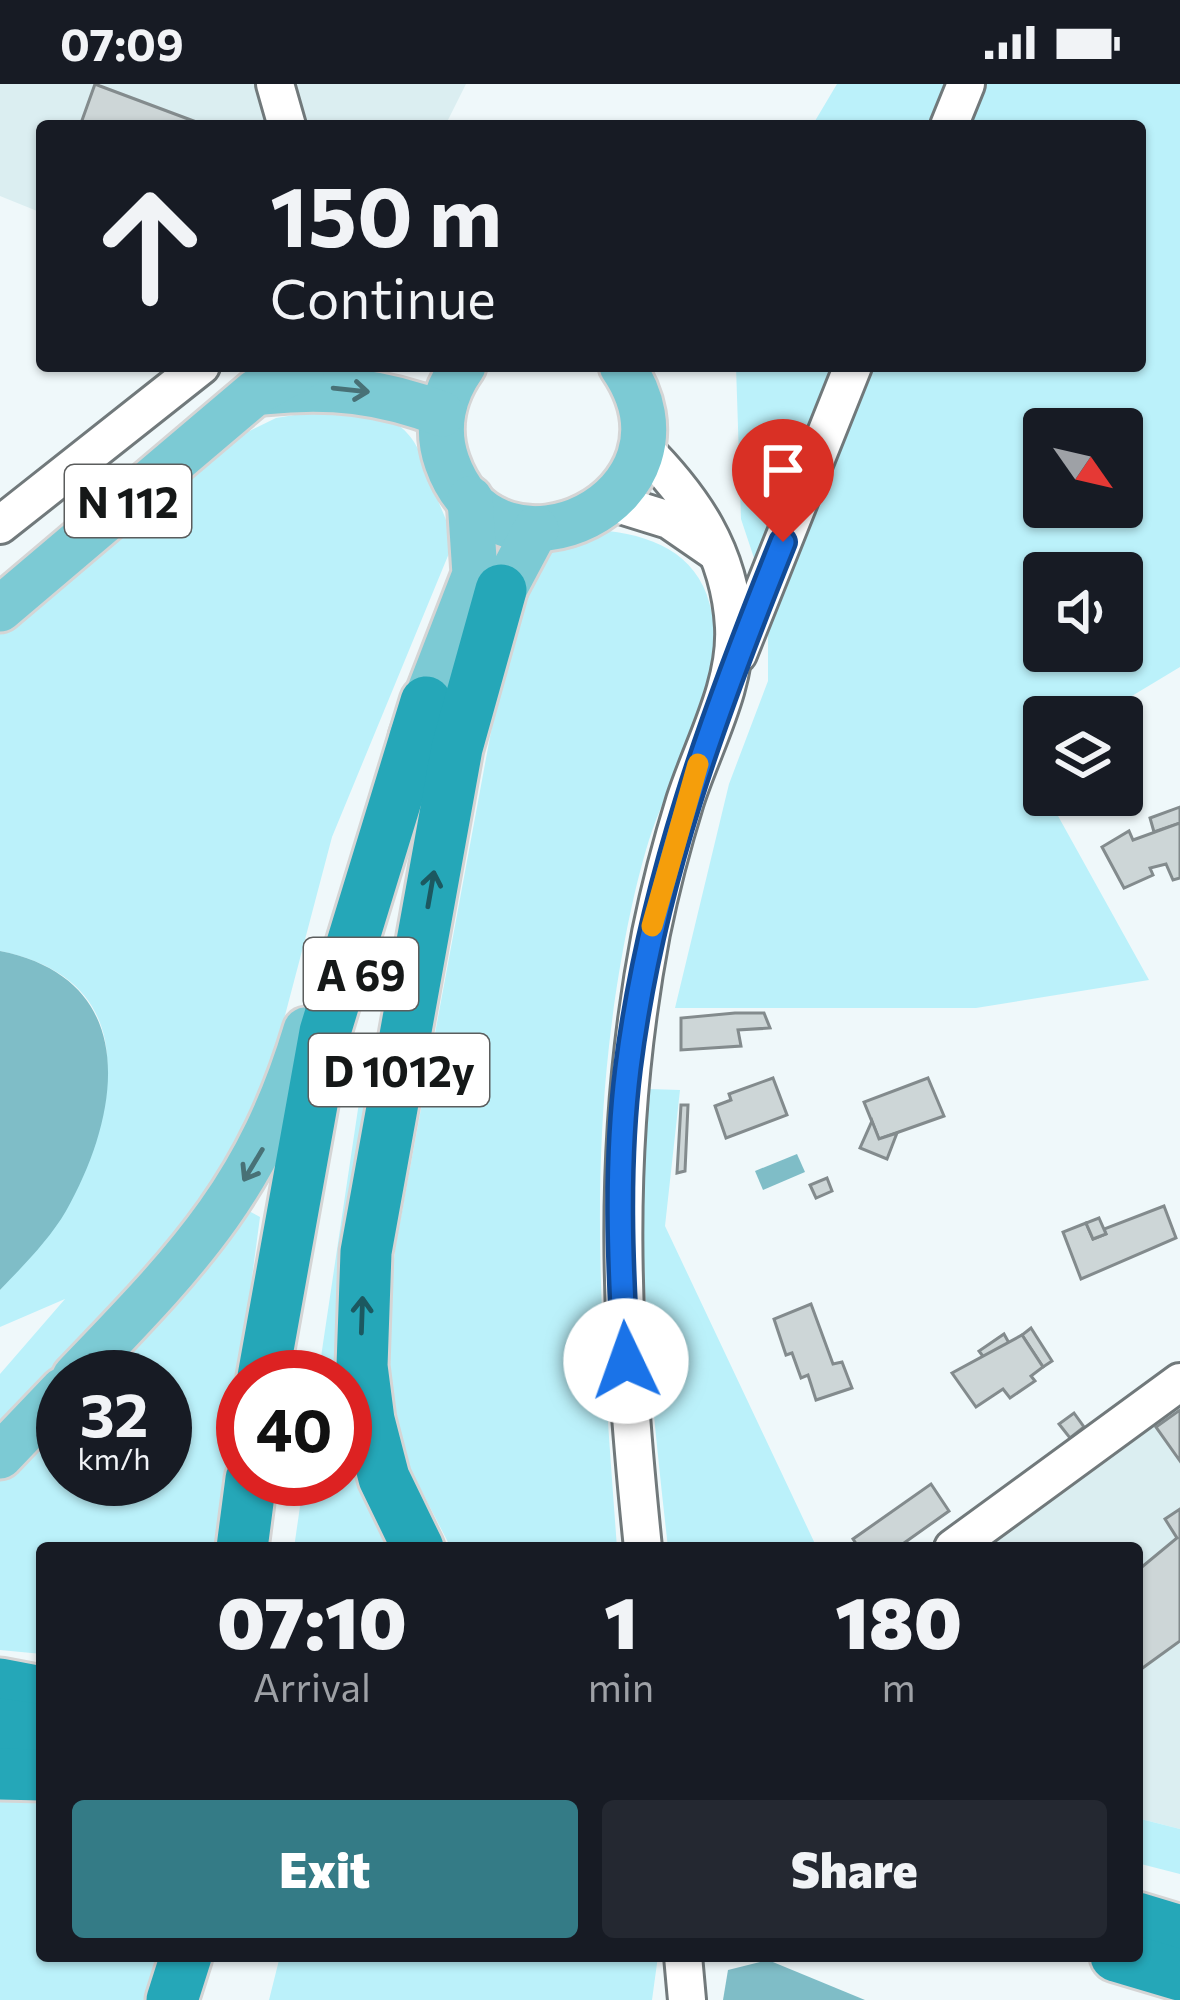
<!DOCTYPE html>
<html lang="en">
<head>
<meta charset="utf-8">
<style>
  body { margin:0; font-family:Commissioner,sans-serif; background:#242831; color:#f1f3f6; height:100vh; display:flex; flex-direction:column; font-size:45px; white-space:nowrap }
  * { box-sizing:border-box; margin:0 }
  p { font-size:39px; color:#9ea1a6 }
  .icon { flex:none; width:66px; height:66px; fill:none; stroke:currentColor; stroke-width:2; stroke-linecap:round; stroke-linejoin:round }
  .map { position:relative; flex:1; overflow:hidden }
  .sheet { position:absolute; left:36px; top:1458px; width:1107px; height:420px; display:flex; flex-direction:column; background:#171b24; border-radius:12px; box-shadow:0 3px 9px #0004 }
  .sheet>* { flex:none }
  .top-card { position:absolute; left:36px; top:36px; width:1110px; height:252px; border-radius:12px; box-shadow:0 3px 9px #0004; background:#171b24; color:#f1f3f6; overflow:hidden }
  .needle { width:78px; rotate:124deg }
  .tools { position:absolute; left:1023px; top:324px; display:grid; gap:24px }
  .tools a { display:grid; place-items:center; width:120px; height:120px; border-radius:12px; background:#171b24; box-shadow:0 3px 9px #0004; font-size:60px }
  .speed { position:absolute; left:36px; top:1266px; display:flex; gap:24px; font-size:60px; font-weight:700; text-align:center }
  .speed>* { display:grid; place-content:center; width:156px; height:156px; border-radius:50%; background:#171b24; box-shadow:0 3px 9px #0004; line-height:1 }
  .speed small { font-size:30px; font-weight:400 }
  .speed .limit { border:18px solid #d22; background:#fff; color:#111 }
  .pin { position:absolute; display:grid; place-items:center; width:102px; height:102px; color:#fff; margin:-123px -51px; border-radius:50% 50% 50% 0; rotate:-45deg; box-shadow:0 0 12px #0007 }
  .pin .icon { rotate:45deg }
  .me { position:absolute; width:132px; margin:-66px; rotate:357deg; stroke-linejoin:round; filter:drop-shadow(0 0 9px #0008) }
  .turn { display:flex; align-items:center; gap:42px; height:252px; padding:0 36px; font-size:54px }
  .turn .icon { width:156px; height:156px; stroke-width:2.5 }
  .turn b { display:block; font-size:84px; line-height:102px }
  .eta { display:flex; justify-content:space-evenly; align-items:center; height:204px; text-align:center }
  .eta b { font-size:72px; font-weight:800; line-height:84px }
  .cta { display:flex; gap:24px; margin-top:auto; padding:24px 36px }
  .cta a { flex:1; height:138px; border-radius:12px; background:#347b86; color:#fff; font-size:48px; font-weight:800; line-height:138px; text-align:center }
  .cta a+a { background:#242831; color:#f1f3f6 }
  .status { display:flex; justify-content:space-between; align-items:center; height:84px; padding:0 60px; background:#171b24; direction:ltr }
  .status svg { height:33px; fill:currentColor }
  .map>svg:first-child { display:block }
  .built { fill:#dbeef1 }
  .green { fill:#bbf1fa; fill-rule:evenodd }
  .water { fill:#7fbdc7 }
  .building { fill:#cdd6d7; stroke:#838b8d; stroke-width:3 }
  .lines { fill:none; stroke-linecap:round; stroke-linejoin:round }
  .minor-casing { stroke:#71797b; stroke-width:42 }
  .major-casing { stroke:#d5d5d5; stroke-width:51 }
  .highway-casing { stroke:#d5d5d5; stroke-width:57 }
  .minor { stroke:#fff; stroke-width:36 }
  .major { stroke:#7ccad4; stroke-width:45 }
  .highway { stroke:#25a7b8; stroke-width:51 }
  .oneway { stroke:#487176 }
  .oneway2 { stroke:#1c5860 }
  .route-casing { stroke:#114b97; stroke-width:30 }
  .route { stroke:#1a73e8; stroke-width:21 }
  .slow { stroke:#f59e0b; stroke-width:21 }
  .labels { text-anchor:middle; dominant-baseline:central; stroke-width:9; stroke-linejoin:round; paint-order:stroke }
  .shield { fill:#fff; stroke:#5b5d5d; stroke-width:3 }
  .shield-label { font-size:42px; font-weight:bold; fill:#151818 }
</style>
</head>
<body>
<div class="status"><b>07:09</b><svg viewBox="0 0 49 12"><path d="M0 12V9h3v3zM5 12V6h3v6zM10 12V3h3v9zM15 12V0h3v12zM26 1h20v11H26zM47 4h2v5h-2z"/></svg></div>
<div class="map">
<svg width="1180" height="1916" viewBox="0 0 1180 1916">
  <rect width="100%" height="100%" fill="#eff8fa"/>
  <!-- built -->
  <g class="built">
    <polygon points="0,0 466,0 445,42 42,42 42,129 0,112"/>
    <polygon points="1180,1321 1180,1745 1137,1734 1137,1464 978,1464"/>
  </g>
  <!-- green -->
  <g class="green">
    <path d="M837,0H1180V583L1097,633H1044V665L1027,676L1149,896L976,924H675L729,700L768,597V516L741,435L736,282H1140V42H812ZM1044,345H1122V423H1044ZM1044,489H1122V567H1044Z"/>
    <path d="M325,326C399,331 412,336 435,408C441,427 451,441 452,462L332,753L273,977L231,1085L177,1158L0,1345V1290L65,1215L0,1243V1206C86,1114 191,906 0,867V545L219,362L276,334Z"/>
    <path d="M608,447C660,453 702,474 712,530C726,605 671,687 649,756C630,817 616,899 609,962C590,1130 605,1296 617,1464H451L405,1375L385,1274L395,1165L495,626L488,620L531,497L552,468Z"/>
    <polygon points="420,785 348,1201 401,1464 294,1464 304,1395 345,1395 345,1293 318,1293 358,1025"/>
    <path d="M649,1005L680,1006L665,1142L817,1464H668C651,1310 634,1160 649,1005Z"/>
    <polygon points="245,1125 260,1133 216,1464 42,1464 42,1570 0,1566 0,1394 63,1328 63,1395 165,1395 165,1293 97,1293"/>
    <polygon points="42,1708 42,1872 156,1872 144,1916 0,1916 0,1709"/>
    <polygon points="1137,1734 1180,1745 1180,1790 1137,1779"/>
    <polygon points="280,1872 658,1872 652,1916 269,1916"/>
  </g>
  <!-- water -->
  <g class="water">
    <path d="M0,867C140,895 123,1026 66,1127C49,1156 23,1182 0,1206Z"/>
    <polygon points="797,1070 805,1088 763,1106 755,1087"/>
    <polygon points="768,1876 865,1916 723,1916 728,1886"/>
  </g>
  <!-- building -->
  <g class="building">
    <polygon points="95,0 100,2 207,42 80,42"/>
    <polygon points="1180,723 1180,739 1154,748 1150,734"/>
    <polygon points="1180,739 1180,794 1173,796 1166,780 1150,784 1153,791 1124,804 1102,763 1129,747 1133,756"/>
    <polygon points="735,929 764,929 770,944 738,946 741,962 681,966 681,934"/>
    <polygon points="773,994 787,1031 726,1054 715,1022 731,1016 729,1010"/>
    <polygon points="928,994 944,1032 879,1055 864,1018"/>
    <polygon points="681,1021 688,1021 685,1087 677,1089"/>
    <polygon points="872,1037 879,1055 897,1049 887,1075 860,1064"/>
    <polygon points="827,1094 832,1107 816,1114 810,1101"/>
    <polygon points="1164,1122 1176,1154 1081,1195 1063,1148 1086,1139 1093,1155 1106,1150 1104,1145"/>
    <polygon points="1099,1134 1106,1150 1093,1155 1086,1139"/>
    <polygon points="811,1220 833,1280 842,1278 852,1304 816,1316 808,1291 801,1294 792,1269 786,1271 774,1235"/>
    <polygon points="1031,1244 1052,1277 1043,1283 1022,1251"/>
    <polygon points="1004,1250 1009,1259 985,1275 979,1267"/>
    <polygon points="1022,1251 1043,1283 1031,1292 1035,1297 1010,1314 1003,1305 976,1323 952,1289"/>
    <polygon points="1180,1326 1180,1377 1156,1343"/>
    <polygon points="1074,1329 1084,1343 1070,1354 1059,1340"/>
    <polygon points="931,1400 949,1427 897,1464 859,1464 853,1455"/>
    <polygon points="1180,1425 1180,1557 1137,1588 1137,1487 1177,1454 1165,1435"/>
  </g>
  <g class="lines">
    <defs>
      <g id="minor">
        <polyline points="275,0 287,42"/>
        <polyline points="949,42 966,0"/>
        <path d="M641,362C692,413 730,467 734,543C737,602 703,661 685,717C672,759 660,805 651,849C610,1064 621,1248 643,1464"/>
        <polyline points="611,418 669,436 714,467"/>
        <polyline points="0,441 201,282"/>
        <polyline points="738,570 853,282"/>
        <polyline points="953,1464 1180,1298"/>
        <polyline points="683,1872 687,1916"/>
      </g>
      <g id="major">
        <path d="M463,282C443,310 435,344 447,378C496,518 712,414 622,282"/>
        <path d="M265,308C330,301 381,307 442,330"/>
        <polyline points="0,525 256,308 303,282"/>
        <polyline points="486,539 536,445"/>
        <polyline points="412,653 475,490 470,415"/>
        <path d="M75,1293C187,1176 258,1106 306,946"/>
        <polyline points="0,1372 63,1306"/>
      </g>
      <g id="highway">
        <polyline points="263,1293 325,948 426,618"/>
        <polyline points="242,1464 251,1395"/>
        <polyline points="418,1464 384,1394 369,1336 362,1282 366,1168 457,664 501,506"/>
        <polyline points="0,1600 42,1608"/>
        <polyline points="0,1640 42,1646"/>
        <polyline points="0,1690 42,1691"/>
        <polyline points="1137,1834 1180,1847"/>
        <polyline points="1116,1872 1180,1891"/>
        <polyline points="172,1916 186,1872"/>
      </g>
    </defs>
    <!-- minor casing -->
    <use href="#minor" class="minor-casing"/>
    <!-- major casing -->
    <use href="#major" class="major-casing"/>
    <!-- highway casing -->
    <use href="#highway" class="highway-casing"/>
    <!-- minor -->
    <use href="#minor" class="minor"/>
    <!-- major -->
    <use href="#major" class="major"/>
    <!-- highway -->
    <use href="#highway" class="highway"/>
  </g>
  <!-- one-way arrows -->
  <defs><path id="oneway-shaft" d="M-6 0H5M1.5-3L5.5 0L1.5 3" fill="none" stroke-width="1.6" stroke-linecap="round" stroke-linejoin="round" transform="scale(3)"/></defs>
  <g class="oneway">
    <use href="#oneway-shaft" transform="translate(351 306) rotate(6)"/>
    <use href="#oneway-shaft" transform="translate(253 1081) rotate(121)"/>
  </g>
  <g class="oneway2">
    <use href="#oneway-shaft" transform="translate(431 805) rotate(-80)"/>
    <use href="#oneway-shaft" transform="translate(362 1231) rotate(-88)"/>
  </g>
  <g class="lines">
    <defs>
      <path id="route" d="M626,1277C620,1180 616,1081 628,984C651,800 714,629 783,458"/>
    </defs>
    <!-- route casing -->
    <use href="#route" class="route-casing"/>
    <!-- route -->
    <use href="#route" class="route"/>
    <!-- slow -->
    <polyline class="slow" points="652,842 698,680"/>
  </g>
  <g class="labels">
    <!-- shield labels -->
    <g class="shield">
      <rect x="65" y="381" width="126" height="72" rx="9"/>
      <rect x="304" y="854" width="114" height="72" rx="9"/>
      <rect x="309" y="950" width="180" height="72" rx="9"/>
    </g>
    <g class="shield-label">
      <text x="128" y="417">N 112</text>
      <text x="361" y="890">A 69</text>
      <text x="399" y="986">D 1012y</text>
    </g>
  </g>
</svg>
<div class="tools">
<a><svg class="needle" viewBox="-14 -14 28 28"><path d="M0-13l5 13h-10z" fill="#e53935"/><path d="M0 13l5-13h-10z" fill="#9ea1a6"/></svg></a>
<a><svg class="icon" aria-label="sound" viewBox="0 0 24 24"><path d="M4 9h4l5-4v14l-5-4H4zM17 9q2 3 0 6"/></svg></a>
<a><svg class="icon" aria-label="layers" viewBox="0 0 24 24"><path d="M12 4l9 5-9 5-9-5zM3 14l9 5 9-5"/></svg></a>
</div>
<div class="speed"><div>32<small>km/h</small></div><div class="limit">40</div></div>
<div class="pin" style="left:783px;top:458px;background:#d93025"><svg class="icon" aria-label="arrive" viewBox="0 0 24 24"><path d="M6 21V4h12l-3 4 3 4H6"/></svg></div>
<svg class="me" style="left:626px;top:1277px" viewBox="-20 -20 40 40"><circle r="19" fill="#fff"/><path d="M0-13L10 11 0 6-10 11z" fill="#1a73e8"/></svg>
<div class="top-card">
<div class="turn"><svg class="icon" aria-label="ahead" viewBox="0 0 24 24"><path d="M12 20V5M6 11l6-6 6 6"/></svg><div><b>150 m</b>Continue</div></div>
</div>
<section class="sheet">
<div class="eta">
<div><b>07:10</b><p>Arrival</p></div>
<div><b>1</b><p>min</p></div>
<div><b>180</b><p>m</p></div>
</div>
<div class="cta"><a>Exit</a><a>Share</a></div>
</section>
</div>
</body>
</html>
